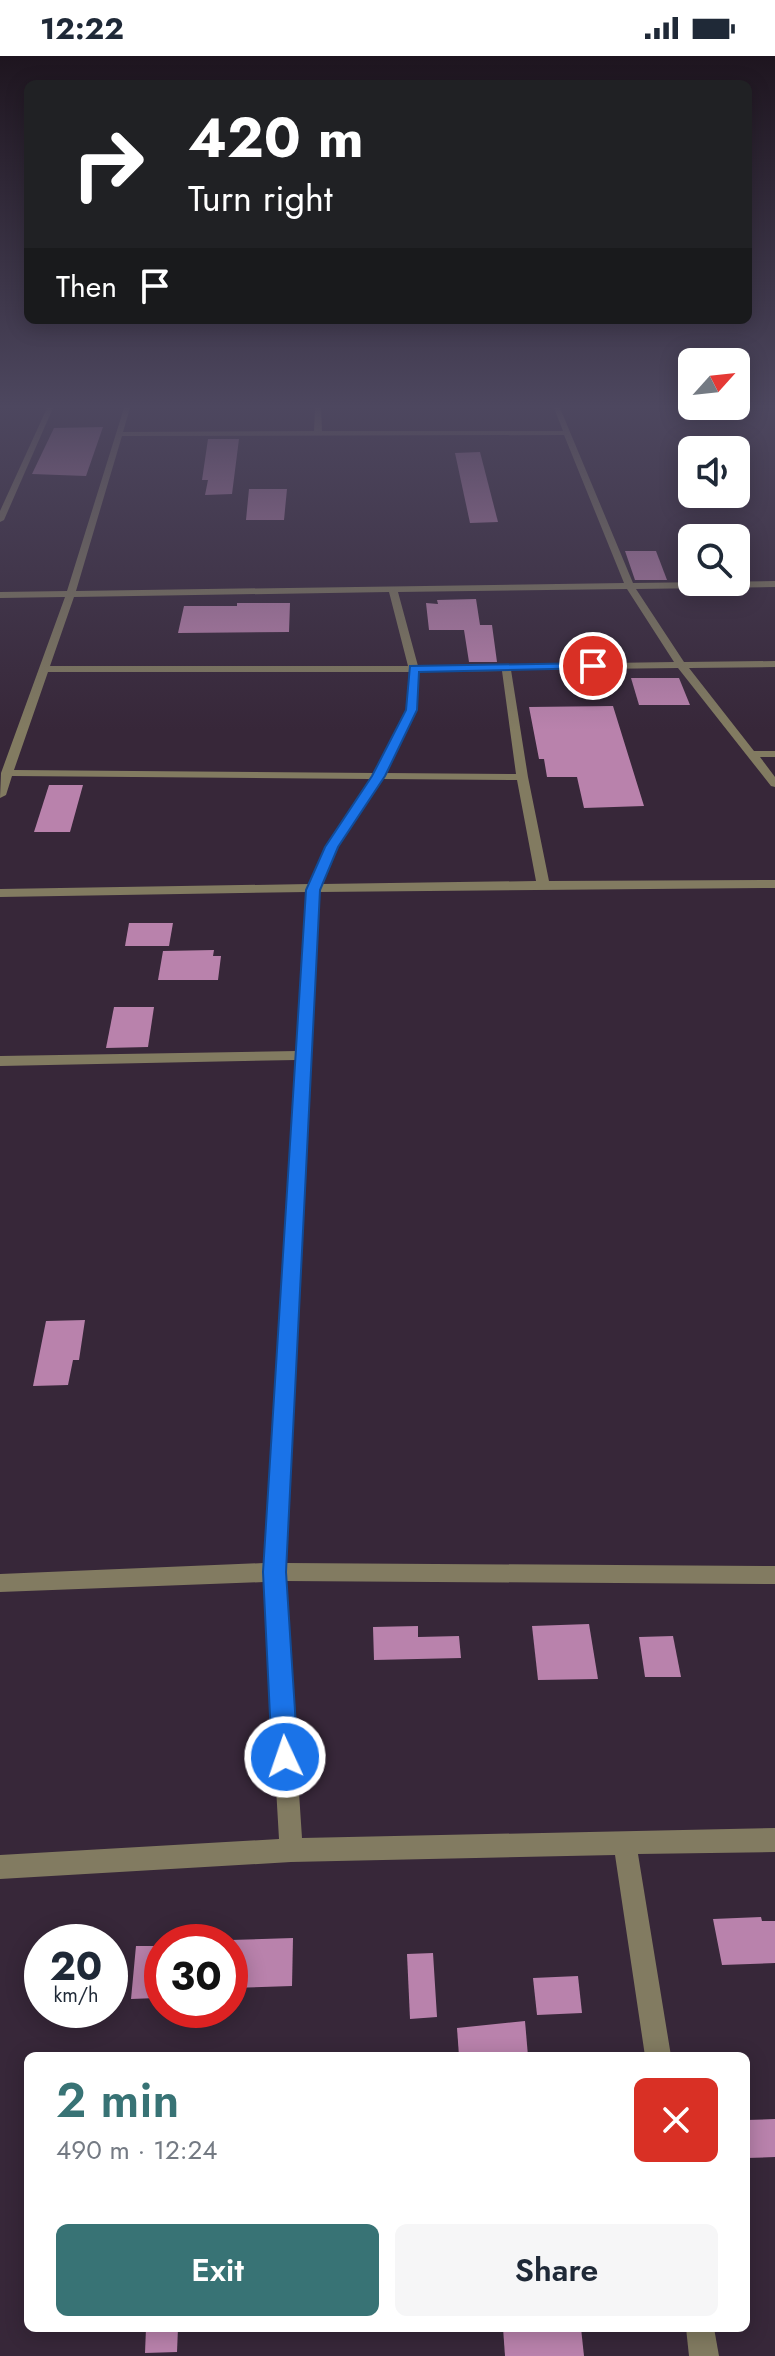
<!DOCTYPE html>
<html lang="en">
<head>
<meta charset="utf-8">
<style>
  body { margin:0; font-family:Jost,sans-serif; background:#f6f6f7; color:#1f2937; height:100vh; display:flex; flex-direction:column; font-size:30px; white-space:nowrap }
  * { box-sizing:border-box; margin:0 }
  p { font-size:26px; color:#747a83 }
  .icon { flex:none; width:44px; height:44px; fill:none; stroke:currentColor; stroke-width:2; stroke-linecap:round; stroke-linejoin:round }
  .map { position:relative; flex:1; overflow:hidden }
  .panel { position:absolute; left:24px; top:1996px; width:726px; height:280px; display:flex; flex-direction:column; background:#fff; border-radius:12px; box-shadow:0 4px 20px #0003 }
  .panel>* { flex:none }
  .guide { position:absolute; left:24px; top:24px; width:728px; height:244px; border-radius:12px; box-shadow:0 4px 20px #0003; background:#202124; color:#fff; overflow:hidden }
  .needle { width:52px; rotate:63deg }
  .buttons { position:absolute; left:678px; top:292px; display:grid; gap:16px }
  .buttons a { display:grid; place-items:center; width:72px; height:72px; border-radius:12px; background:#fff; box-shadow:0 4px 20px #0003; font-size:40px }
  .speed { position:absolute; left:24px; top:1868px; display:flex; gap:16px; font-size:40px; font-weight:700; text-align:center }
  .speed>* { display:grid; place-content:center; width:104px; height:104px; border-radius:50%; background:#fff; box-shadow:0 4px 20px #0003; line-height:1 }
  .speed small { font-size:20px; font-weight:400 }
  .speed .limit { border:12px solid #d22; background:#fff; color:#111 }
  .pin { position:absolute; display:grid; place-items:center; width:68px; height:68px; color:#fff; margin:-34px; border:4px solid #fff; border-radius:50%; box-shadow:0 2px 8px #0007 }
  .me { position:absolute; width:88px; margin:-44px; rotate:357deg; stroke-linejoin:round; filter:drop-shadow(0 0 6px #0008) }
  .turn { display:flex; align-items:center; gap:28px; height:168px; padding:0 32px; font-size:36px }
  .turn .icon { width:104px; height:104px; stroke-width:2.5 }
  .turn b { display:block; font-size:56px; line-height:68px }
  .then { display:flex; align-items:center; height:76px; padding:0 32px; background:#0003; gap:16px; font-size:30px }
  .round { display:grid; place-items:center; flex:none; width:84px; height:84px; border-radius:12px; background:#f6f6f7 }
  .overview { display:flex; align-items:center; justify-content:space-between; height:136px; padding:0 32px }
  h1 { font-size:48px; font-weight:600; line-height:60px; color:#387375 }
  .primary-button { display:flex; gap:16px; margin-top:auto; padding:16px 32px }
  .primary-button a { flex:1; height:92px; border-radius:12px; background:#387375; color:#fff; font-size:32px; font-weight:600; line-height:92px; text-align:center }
  .primary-button a+a { background:#f6f6f7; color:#1f2937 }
  .status { display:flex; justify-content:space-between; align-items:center; height:56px; padding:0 40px; background:#fff; direction:ltr }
  .status svg { height:22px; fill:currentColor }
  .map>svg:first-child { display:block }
  .building { fill:#b982ac }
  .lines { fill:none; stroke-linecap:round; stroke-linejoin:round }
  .street { fill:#827b61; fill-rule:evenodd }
  .route { fill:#1a73e8; stroke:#114b97; stroke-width:2 }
</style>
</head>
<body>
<div class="status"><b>12:22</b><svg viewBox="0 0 49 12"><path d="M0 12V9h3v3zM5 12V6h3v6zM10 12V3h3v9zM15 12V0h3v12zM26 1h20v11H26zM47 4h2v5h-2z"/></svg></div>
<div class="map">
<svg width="775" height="2300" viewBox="0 0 775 2300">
  <rect width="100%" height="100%" fill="#372739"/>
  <!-- building -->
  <g class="building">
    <polygon points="103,371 86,420 32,418 54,372"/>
    <polygon points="208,383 239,383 232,438 205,439 208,424 202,424"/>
    <polygon points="480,396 498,466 470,467 455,397"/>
    <polygon points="249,433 287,433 284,464 246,464"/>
    <polygon points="625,495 656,495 667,524 635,524"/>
    <polygon points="476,543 480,569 492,569 497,606 469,606 464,574 429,574 426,547 438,548 437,544"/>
    <polygon points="237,547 290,547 289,576 178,577 184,550 237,550"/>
    <polygon points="631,622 679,622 690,649 639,649"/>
    <polygon points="613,650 644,750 584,752 577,721 547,721 544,703 539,703 529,651"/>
    <polygon points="49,729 83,729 70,776 34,776"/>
    <polygon points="129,867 173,867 169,890 125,890"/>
    <polygon points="214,894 213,900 221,900 218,924 158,924 163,895"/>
    <polygon points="114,951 154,951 148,991 106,992"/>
    <polygon points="85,1264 79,1304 73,1304 68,1329 33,1330 46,1265"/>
    <polygon points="589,1568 598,1623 538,1624 532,1570"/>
    <polygon points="418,1570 418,1581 459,1580 461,1602 374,1604 373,1571"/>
    <polygon points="673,1580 681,1621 645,1621 639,1581"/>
    <polygon points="761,1861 762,1865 775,1865 775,1907 722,1909 713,1863"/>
    <polygon points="293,1882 292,1930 230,1932 230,1884"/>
    <polygon points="136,1890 161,1890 157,1942 131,1943"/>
    <polygon points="433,1897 437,1961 410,1963 407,1898"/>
    <polygon points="578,1920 582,1957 537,1959 533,1922"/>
    <polygon points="525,1965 528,2000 459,2000 457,1972"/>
    <polygon points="775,2063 775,2101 746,2102 746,2064"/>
    <polygon points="146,2272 178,2272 177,2296 145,2297"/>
    <polygon points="503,2272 581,2272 584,2300 505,2300"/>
  </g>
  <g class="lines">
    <!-- street -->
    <g class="street">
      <polygon points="47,352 53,352 4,464 0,466 0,455"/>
      <path d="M124,352H130L123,376L314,375L315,352H321L322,375H563L554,352H560L633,527L775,525V531L636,533L684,606L775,605V611L689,612L754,695H775V701H760L775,721V731L771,730L678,612L511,614L528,721L549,825L775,824V832L319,836L285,1507L775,1510V1528L285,1525L302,1782L775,1772V1796L638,1798L671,2000H645L615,1799L291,1806L0,1823V1799L279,1783L264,1526L0,1536V1518L264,1507L296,1004L0,1010V1000L297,995L307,836L0,841V833L309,828L325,791L370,723L12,720L6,739L0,742L1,717L65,541L0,542V536L67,535ZM564,379L624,527L76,535L122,380ZM627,533L674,606L418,610L398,536ZM389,536L408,610H50L74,541ZM502,615L516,718L385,717L416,654L419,616ZM48,616H409L406,654L374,717L14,714ZM381,723L517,724L536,825L322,828L337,791Z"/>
      <polygon points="686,2272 714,2272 719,2300 689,2300"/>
    </g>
  </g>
  <!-- sky -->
  <linearGradient id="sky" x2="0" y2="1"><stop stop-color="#1e151f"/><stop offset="0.52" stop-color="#4d475f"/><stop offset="1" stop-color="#4d475f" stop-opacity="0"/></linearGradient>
  <rect width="775" height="674" fill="url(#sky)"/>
  <!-- route -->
  <polygon class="route" points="593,607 599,610 597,612 419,616 417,654 385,720 338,791 320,834 286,1516 298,1701 294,1710 285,1714 276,1710 272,1701 263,1516 306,834 325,791 372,720 406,654 410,610"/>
</svg>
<div class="buttons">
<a><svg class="needle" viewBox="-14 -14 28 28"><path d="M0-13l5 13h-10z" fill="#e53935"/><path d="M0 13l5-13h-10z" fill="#747a83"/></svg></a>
<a><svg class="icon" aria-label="sound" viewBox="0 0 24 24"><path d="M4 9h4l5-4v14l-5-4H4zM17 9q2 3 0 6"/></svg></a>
<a><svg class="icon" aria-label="search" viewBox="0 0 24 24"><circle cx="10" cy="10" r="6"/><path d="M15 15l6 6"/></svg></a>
</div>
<div class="speed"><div>20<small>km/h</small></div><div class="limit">30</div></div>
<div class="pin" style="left:593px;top:610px;background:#d93025"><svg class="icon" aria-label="arrive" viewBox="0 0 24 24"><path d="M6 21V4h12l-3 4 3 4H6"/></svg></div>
<svg class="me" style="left:285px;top:1701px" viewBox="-20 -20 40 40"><circle r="17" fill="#1a73e8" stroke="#fff" stroke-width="3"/><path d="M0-11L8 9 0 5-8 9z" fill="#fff"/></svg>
<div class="guide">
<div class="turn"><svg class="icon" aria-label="right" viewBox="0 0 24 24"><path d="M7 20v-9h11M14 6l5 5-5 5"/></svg><div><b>420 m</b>Turn right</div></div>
<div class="then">Then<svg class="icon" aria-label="arrive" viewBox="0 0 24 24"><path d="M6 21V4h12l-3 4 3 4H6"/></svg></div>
</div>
<section class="panel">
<div class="overview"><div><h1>2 min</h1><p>490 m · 12:24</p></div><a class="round" style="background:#d93025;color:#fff"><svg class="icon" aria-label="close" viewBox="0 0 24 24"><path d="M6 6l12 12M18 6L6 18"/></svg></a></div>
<div class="primary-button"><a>Exit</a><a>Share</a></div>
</section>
</div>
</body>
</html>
